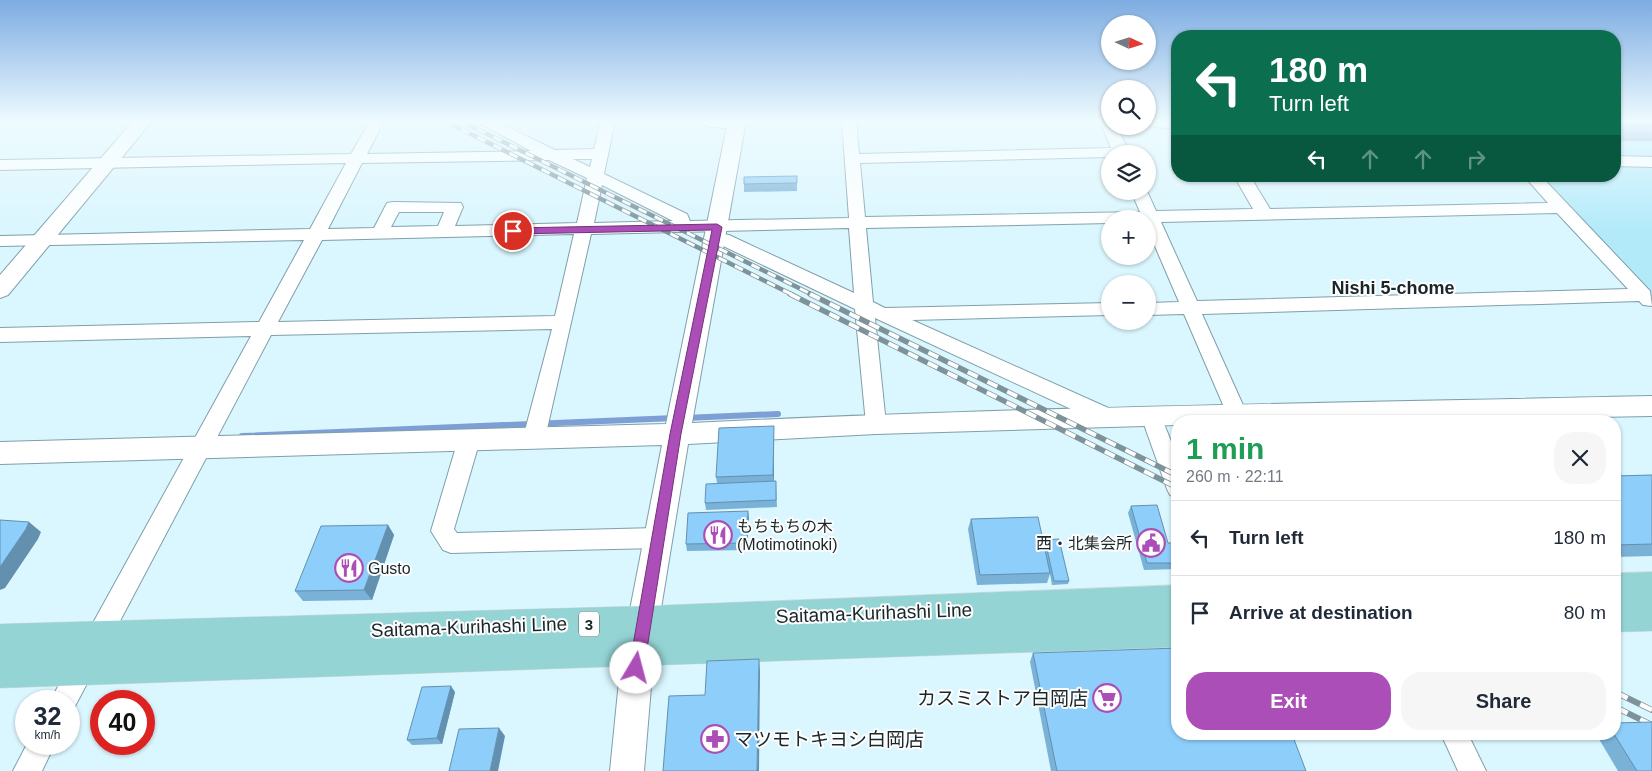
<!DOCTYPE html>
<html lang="en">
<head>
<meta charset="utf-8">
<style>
  body { margin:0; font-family:Arial,"Noto Sans JP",sans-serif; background:#f6f6f7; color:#1f2937; height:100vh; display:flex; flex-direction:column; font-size:19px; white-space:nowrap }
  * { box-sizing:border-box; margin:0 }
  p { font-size:16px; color:#747a83 }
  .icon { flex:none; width:28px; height:28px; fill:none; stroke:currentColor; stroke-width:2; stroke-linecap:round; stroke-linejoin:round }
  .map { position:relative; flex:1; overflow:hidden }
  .details { position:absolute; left:1171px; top:415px; width:450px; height:325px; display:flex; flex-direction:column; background:#fff; border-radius:20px; box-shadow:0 1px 4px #0004 }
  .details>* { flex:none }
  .top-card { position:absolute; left:1171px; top:30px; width:450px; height:152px; border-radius:20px; box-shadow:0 1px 4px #0004; background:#0b6e4f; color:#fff; overflow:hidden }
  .needle { width:32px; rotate:94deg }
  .buttons { position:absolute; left:1101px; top:15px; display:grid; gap:10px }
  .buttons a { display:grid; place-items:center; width:55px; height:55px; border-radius:50%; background:#fff; box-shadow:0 1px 4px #0004; font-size:25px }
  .speed { position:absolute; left:15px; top:690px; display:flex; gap:10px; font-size:25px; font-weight:700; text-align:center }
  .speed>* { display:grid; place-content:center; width:65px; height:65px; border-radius:50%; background:#fff; box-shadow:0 1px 4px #0004; line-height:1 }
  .speed small { font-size:12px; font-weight:400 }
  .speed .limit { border:8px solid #d22; background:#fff; color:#111 }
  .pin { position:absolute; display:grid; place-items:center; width:42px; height:42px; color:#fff; margin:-21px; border:2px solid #fff; border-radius:50%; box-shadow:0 1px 5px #0007 }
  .me { position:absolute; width:55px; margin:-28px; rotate:8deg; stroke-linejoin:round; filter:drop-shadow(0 0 4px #0008) }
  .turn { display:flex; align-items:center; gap:18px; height:105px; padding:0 15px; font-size:22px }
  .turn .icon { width:65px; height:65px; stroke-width:2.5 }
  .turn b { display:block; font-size:35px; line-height:42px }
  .lanes { display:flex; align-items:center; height:48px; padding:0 15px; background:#0003; justify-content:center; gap:25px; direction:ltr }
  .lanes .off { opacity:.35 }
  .round { display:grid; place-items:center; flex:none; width:52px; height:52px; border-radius:20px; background:#f6f6f7 }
  .overview { display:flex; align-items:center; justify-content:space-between; height:85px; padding:0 15px }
  h1 { font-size:30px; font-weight:600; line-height:38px; color:#1e9e55 }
  .cta { display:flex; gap:10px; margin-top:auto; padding:10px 15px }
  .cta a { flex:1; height:58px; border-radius:20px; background:#ac4eb7; color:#fff; font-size:20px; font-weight:600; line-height:58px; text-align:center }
  .cta a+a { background:#f6f6f7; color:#1f2937 }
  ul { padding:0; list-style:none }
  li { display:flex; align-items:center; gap:15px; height:75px; padding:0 15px; border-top:1px solid #e0e1e3 }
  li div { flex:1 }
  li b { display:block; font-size:19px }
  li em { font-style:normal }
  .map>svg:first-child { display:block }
  .green { fill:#b3eafa }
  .water { fill:#7d9fd6 }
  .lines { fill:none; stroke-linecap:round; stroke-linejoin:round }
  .stream { stroke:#7d9fd6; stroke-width:6 }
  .minor-casing { stroke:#7f9fa9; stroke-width:2 }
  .tertiary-casing { stroke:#7f9fa9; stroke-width:2 }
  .primary-casing { stroke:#d6d8d9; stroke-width:1 }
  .minor { fill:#fff; fill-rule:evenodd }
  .tertiary { fill:#fff; fill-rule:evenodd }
  .primary { fill:#94d4d5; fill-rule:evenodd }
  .rail-far2-casing { stroke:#7e9399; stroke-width:4.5 }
  .rail-far1-casing { stroke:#7e9399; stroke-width:5.5 }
  .rail-casing { stroke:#7e9399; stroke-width:6 }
  .rail-far2 { stroke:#fdfdfd; stroke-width:3; stroke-dasharray:9; stroke-linecap:butt }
  .rail-far1 { stroke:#fdfdfd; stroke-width:4; stroke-dasharray:11; stroke-linecap:butt }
  .rail { stroke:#fdfdfd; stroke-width:4.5; stroke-dasharray:14; stroke-linecap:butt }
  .wall { fill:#79b1d7 }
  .shaded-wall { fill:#6390af }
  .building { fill:#8dcefa; stroke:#6390af }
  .route { fill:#ac4eb7; stroke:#703377 }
  .labels { text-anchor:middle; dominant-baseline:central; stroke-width:4; stroke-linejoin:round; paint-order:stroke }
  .shield { fill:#fdfdfd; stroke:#5d6669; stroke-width:1 }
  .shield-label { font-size:15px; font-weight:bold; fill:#19262a }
  .poi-label { font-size:16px; fill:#19262a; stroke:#fdfdfd; text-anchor:start }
  .neighbourhood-label { font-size:18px; font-weight:bold; fill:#19262a; stroke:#fdfdfd }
  .near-street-label { font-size:19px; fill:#19262a; stroke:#fdfdfd }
  .near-poi-label { font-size:19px; fill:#19262a; stroke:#fdfdfd; text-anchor:end }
</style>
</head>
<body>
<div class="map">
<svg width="1652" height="771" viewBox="0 0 1652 771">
  <rect width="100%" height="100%" fill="#daf6fe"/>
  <!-- green -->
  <g class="green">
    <polygon points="1615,141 1652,141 1652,157 1615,156"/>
    <polygon points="1615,166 1652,167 1652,296 1540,176 1615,176"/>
  </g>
  <!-- water -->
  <rect class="water" x="1615" y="121" width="37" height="20"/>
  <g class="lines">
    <!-- stream -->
    <g class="stream">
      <polyline points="685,418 778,414"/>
      <polyline points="242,436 675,418"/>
    </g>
    <defs>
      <g id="minor">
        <path d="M370,121H384L367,154L531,151L476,121H495L555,150L594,149L601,121H615L604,174L687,214L690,221L849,218L842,121H856L859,154L1111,148L1100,121H1110V126H1117L1130,154H1110V157L860,163L865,217L1140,212L1131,191H1147L1156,211L1253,209L1234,176H1250L1270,209L1548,203L1524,176H1541L1650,291L1652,306L1643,305L1639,301L1202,314L1247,414L1244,420H1230L1227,414L1184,314L1148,315V303L1179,302L1148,230V219H1110V223L866,228L873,302L885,308L1110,303V315L912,320L1115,411L1118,417L1115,423L1108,425L1101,423L875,318L886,424L883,430L876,432L869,430L866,424L855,309L719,244L709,242L706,238L709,234L715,233L729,235L854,293L849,228L591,234L545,438L541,444L534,446L527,444L523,438L552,329L271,335L73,710L69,712V701H51L55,692L251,336L0,342V328L259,322L304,240L0,246V236L310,229L346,163L0,170V160L351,154ZM573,159H592L590,167ZM549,160L587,178L577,223L455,226L463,207L461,203L393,202L387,203L374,228L328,229L362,163ZM602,185L673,221L594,223ZM399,212H444L438,226L391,227ZM1557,213L1628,289L1197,301L1161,222ZM574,234L555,316L278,322L322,240Z"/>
        <path d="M697,121H742L744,124C739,131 702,128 697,121Z"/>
        <polygon points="1148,121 1178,121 1178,129 1147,126"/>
        <polygon points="1615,156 1652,157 1652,167 1615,166"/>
        <polygon points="1151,408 1158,410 1161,416 1178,459 1178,498 1170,495 1167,489 1141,416 1144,410"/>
        <polygon points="469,432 476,434 480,440 454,529 457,533 657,528 665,531 669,538 665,545 657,548 451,553 443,550 431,531 458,440 462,434"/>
        <polygon points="1441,734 1468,734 1486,771 1458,771"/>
        <polygon points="27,744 55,744 42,771 13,771"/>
      </g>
      <g id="tertiary">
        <polygon points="133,121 152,121 8,295 0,298 0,275"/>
        <path d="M728,121H746L692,423C1012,407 1332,403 1652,396V416L1381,421H1178V425L876,434L688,444L654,651L644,771H610L622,651L662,445L0,464V442L666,424Z"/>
      </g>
      <g id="primary">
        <polygon points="1652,572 1652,631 1615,632 1615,573"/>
        <polygon points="1178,585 1178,615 1140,617 1178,615 1178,647 0,688 0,624 645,606"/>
      </g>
    </defs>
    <!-- minor casing -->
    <use href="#minor" class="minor-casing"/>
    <!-- tertiary casing -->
    <use href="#tertiary" class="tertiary-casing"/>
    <!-- primary casing -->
    <use href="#primary" class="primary-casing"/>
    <!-- minor -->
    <use href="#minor" class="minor"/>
    <!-- tertiary -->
    <use href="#tertiary" class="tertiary"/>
    <!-- primary -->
    <use href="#primary" class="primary"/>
    <defs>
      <g id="rail-far2">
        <polyline points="445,121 793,295"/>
        <polyline points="461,121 813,295"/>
      </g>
      <g id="rail-far1">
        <polyline points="790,294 1178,488"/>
        <polyline points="810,294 1178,476"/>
      </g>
      <g id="rail">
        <polyline points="1615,692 1652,710"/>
        <polyline points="1615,707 1652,725"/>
      </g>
    </defs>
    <!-- rail-far2 casing -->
    <use href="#rail-far2" class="rail-far2-casing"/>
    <!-- rail-far1 casing -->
    <use href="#rail-far1" class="rail-far1-casing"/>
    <!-- rail casing -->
    <use href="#rail" class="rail-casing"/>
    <!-- rail-far2 -->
    <use href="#rail-far2" class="rail-far2"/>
    <!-- rail-far1 -->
    <use href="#rail-far1" class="rail-far1"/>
    <!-- rail -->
    <use href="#rail" class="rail"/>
  </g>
  <!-- wall -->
  <g class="wall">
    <polygon points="797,176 797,191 744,192 744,184"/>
    <polygon points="774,437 774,481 776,481 777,507 706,510 705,503 717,483 716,477"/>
    <polygon points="1652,475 1652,556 1615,557 1615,476"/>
    <polygon points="1131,506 1168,543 1178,543 1178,569 1144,570 1128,513"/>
    <polygon points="749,518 747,550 687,551 686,544"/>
    <polygon points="971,519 1044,543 1045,540 1069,581 1068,584 1052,585 1050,574 1047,583 977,585 968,529"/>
    <polygon points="388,525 394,535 372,600 303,601 295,591"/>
    <polygon points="1033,653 1306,771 1051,771 1030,662"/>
    <polygon points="455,692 442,744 412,745 407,740"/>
    <polygon points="1596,734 1615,734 1652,771 1618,771"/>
  </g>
  <!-- shaded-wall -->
  <g class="shaded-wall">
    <polygon points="774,426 774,485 773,475"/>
    <polygon points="748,511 749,518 747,550 747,543"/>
    <polygon points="29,522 41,532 38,539 5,588 0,590 0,567"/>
    <polygon points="388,525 394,535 372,600 364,590"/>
    <polygon points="759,659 760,671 759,771 757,771"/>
    <polygon points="451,686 455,692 442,744 437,738"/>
    <polygon points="499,728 505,736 498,771 490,771"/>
  </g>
  <!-- building -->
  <g class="building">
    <polygon points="797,176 797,183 744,184 744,177"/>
    <polygon points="774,426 773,475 716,477 719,428"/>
    <polygon points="1652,475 1652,544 1615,545 1615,476"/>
    <polygon points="776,481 776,500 705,503 706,484"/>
    <polygon points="1157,505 1168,543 1178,543 1178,563 1147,563 1131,506"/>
    <polygon points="748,511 747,543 686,544 688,513"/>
    <polygon points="1038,517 1050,573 980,575 971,519"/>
    <polygon points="0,520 29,522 26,529 0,567"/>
    <polygon points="388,525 364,590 295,591 321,526"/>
    <polygon points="1059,539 1069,581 1054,581 1045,540"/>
    <polygon points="1178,648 1178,734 1292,734 1306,771 1057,771 1033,653"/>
    <polygon points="759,659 757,771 663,771 669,696 705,695 707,661"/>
    <polygon points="451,686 437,738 407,740 422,687"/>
    <polygon points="1652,722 1652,771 1637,771 1614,734 1615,734 1615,723"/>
    <polygon points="499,728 490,771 449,771 459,729"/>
  </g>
  <!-- sky -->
  <linearGradient id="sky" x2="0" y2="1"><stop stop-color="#7dace1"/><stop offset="0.53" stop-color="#eefbff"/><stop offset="1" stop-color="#eefbff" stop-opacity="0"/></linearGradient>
  <rect width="1652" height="229" fill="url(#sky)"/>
  <!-- route -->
  <polygon class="route" points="717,224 722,227 681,434 644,668 642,673 636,675 631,673 629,668 670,434 712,230 513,234 508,231 513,228"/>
  <!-- icons -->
  <defs>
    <symbol id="restaurant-ring" viewBox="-11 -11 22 22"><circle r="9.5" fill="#fdfdfd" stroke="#ac4eb7" stroke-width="1.5"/><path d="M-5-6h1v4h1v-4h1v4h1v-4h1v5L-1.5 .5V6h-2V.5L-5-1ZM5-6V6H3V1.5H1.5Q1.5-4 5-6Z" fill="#ac4eb7"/></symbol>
    <symbol id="civic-ring" viewBox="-11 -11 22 22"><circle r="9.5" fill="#fdfdfd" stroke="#ac4eb7" stroke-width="1.5"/><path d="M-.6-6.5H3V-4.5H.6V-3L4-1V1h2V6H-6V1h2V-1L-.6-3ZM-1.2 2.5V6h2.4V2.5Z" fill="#ac4eb7"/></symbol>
    <symbol id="supermarket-ring" viewBox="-11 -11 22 22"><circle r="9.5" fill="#fdfdfd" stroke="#ac4eb7" stroke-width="1.5"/><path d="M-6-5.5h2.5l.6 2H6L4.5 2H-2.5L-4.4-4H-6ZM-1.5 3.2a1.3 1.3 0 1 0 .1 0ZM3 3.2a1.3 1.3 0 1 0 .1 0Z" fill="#ac4eb7"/></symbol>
    <symbol id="pharmacy-ring" viewBox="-11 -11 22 22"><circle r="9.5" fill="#fdfdfd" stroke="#ac4eb7" stroke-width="1.5"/><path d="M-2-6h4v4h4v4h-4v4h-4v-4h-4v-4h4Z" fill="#ac4eb7"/></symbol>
  </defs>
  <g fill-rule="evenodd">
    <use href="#restaurant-ring" x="702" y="519" width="32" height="32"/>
    <use href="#civic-ring" x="1135" y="527" width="32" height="32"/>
    <use href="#restaurant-ring" x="333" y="552" width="32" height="32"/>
    <use href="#supermarket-ring" x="1091" y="682" width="32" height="32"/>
    <use href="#pharmacy-ring" x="699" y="723" width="32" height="32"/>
  </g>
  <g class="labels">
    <!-- shield labels -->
    <rect class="shield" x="579" y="611.5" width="20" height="25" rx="4"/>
    <g class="shield-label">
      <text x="589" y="624">3</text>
    </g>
    <!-- poi labels -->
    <g class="poi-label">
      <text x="737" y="526">もちもちの木<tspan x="737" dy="18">(Motimotinoki)</tspan></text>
      <text x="1132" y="543" text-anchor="end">西・北集会所</text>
      <text x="368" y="568">Gusto</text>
    </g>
    <!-- neighbourhood labels -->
    <g class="neighbourhood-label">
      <text x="1393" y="288">Nishi 5-chome</text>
    </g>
    <!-- near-street labels -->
    <g class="near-street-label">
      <text transform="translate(874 613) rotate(-2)">Saitama-Kurihashi Line</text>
      <text transform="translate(469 627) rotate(-2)">Saitama-Kurihashi Line</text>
    </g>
    <!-- near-poi labels -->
    <g class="near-poi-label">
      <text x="1088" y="698">カスミストア白岡店</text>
      <text x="734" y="739" text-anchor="start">マツモトキヨシ白岡店</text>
    </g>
  </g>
</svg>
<div class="buttons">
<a><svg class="needle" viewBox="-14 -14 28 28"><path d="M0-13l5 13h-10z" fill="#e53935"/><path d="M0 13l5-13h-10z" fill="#747a83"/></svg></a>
<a><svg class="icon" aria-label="search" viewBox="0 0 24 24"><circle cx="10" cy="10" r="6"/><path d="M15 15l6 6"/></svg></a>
<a><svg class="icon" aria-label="layers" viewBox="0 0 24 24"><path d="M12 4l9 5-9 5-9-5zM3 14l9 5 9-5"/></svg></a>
<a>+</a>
<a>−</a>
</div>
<div class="speed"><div>32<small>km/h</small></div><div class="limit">40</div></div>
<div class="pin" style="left:513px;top:231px;background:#d93025"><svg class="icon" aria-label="arrive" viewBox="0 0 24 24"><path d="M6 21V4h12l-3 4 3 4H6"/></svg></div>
<svg class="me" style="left:636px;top:668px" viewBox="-20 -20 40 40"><circle r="19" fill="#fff"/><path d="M0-13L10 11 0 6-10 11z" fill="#ac4eb7"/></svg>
<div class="top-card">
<div class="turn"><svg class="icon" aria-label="left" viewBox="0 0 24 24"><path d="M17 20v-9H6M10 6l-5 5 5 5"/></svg><div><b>180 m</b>Turn left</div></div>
<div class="lanes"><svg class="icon" aria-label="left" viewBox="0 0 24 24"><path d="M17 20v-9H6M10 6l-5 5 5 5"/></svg><svg class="icon off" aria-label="ahead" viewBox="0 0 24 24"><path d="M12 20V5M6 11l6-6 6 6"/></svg><svg class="icon off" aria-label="ahead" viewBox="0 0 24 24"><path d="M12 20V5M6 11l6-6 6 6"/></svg><svg class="icon off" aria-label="right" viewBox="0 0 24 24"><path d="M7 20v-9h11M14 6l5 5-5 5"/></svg></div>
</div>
<section class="details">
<div class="overview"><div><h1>1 min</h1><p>260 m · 22:11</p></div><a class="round"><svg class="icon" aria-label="close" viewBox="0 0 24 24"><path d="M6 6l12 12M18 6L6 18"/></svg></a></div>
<ul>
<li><svg class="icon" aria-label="left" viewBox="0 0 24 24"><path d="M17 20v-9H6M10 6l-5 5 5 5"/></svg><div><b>Turn left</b></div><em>180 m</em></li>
<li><svg class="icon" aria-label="arrive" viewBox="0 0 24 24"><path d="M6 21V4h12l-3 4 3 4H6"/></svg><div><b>Arrive at destination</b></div><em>80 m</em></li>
</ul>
<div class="cta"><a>Exit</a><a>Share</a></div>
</section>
</div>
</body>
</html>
